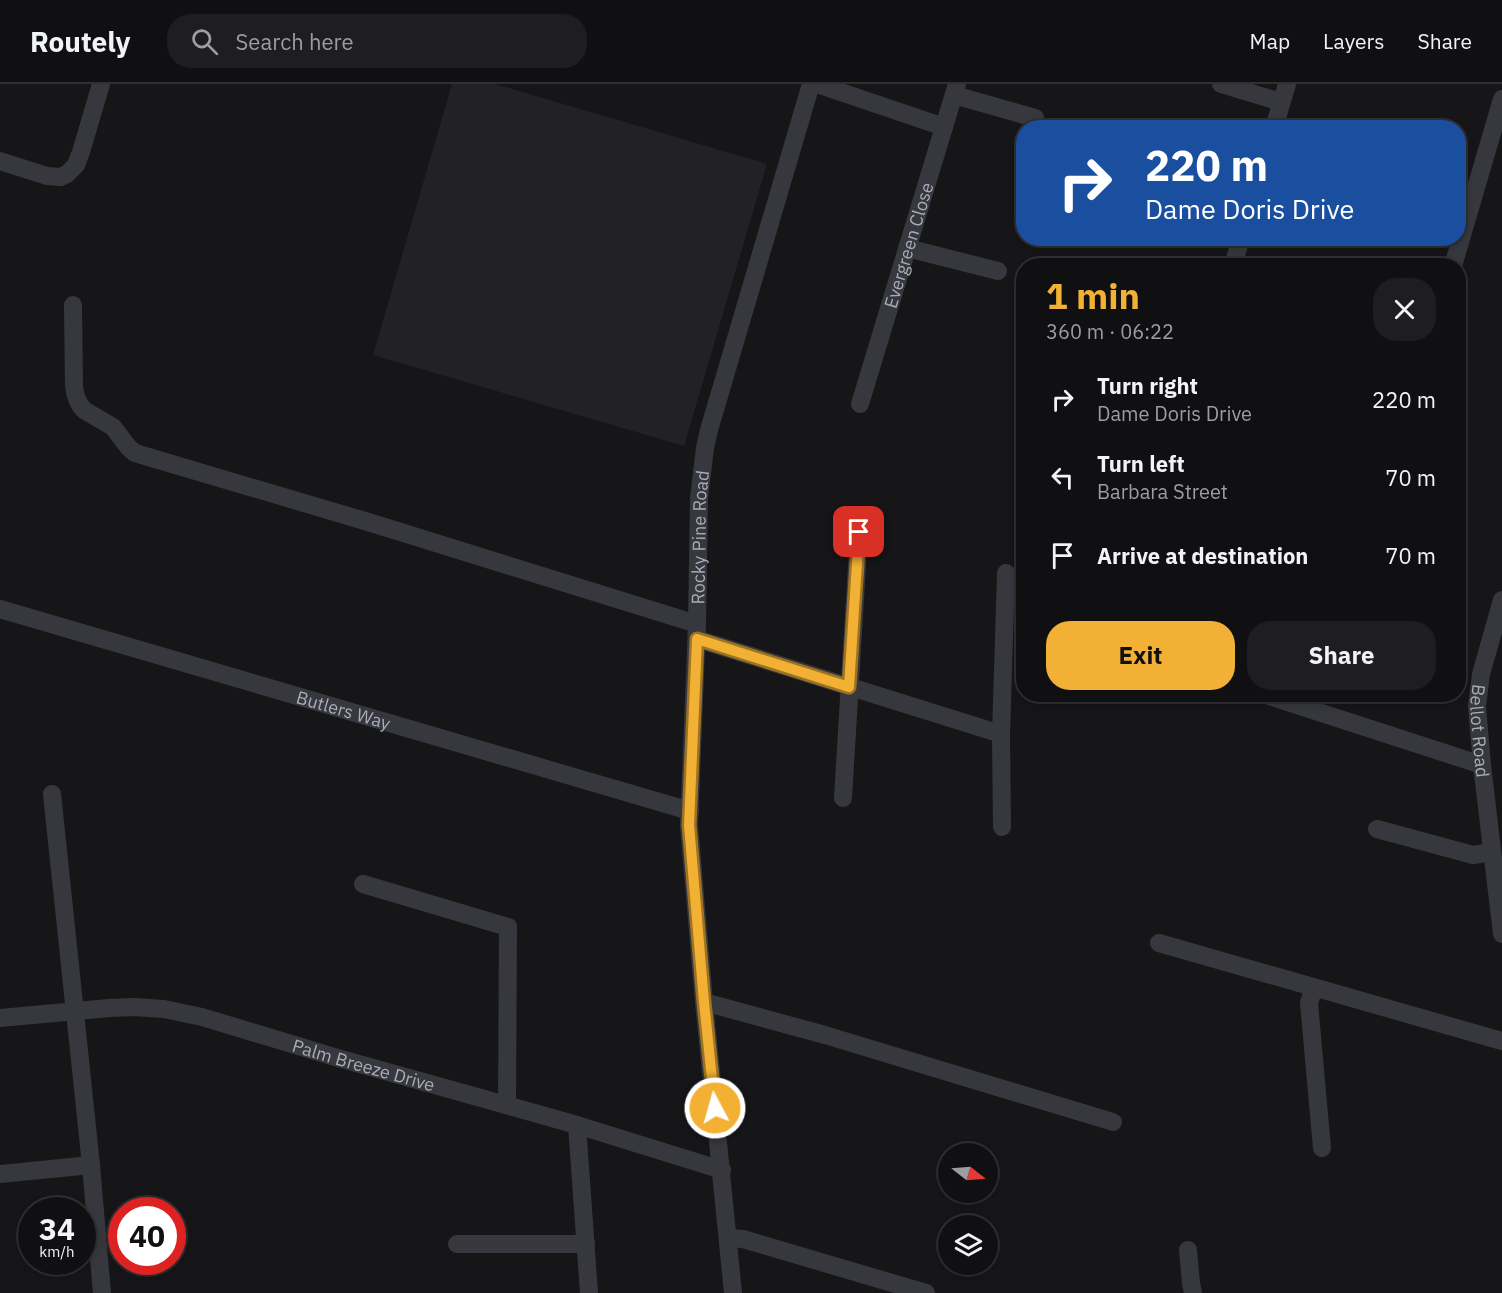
<!DOCTYPE html>
<html lang="en">
<head>
<meta charset="utf-8">
<style>
  body { margin:0; font-family:"IBM Plex Sans",sans-serif; background:#1e1e20; color:#f1f3f6; height:100vh; display:flex; flex-direction:column; font-size:22px; white-space:nowrap }
  * { box-sizing:border-box; margin:0 }
  p { font-size:20px; color:#9c9d9f }
  .icon { flex:none; width:33px; height:33px; fill:none; stroke:currentColor; stroke-width:2; stroke-linecap:round; stroke-linejoin:round }
  .map { position:relative; flex:1; overflow:hidden }
  .side { position:absolute; left:1016px; top:174px; width:450px; height:444px; display:flex; flex-direction:column; background:#101012; border-radius:24px; box-shadow:0 3px 9px #0003,0 0 0 2px #303032 }
  .side>* { flex:none }
  .banner { position:absolute; left:1016px; top:36px; width:450px; height:126px; border-radius:24px; box-shadow:0 3px 9px #0003,0 0 0 2px #303032; background:#1a4fa0; color:#fff; overflow:hidden }
  .needle { width:39px; rotate:107deg }
  .fabs { position:absolute; left:938px; top:1059px; display:grid; gap:12px }
  .fabs a { display:grid; place-items:center; width:60px; height:60px; border-radius:50%; background:#101012; box-shadow:0 3px 9px #0003,0 0 0 2px #303032; font-size:30px }
  .speed { position:absolute; left:18px; top:1113px; display:flex; gap:12px; font-size:30px; font-weight:700; text-align:center }
  .speed>* { display:grid; place-content:center; width:78px; height:78px; border-radius:50%; background:#101012; box-shadow:0 3px 9px #0003,0 0 0 2px #303032; line-height:1 }
  .speed small { font-size:15px; font-weight:400 }
  .speed .limit { border:9px solid #d22; background:#fff; color:#111 }
  .pin { position:absolute; display:grid; place-items:center; width:51px; height:51px; color:#fff; margin:-26px; border-radius:12px; box-shadow:0 3px 9px #0006 }
  .me { position:absolute; width:66px; margin:-33px; rotate:354deg; stroke-linejoin:round; filter:drop-shadow(0 0 4px #0008) }
  .turn { display:flex; align-items:center; gap:21px; height:126px; padding:0 30px; font-size:27px }
  .turn .icon { width:78px; height:78px; stroke-width:2.5 }
  .turn b { display:block; font-size:42px; line-height:51px }
  .round { display:grid; place-items:center; flex:none; width:63px; height:63px; border-radius:24px; background:#1e1e20 }
  .summary { display:flex; align-items:center; justify-content:space-between; height:102px; padding:0 30px }
  h1 { font-size:36px; font-weight:800; line-height:45px; color:#f2b134 }
  .action { display:flex; gap:12px; margin-top:auto; padding:12px 30px }
  .action a { flex:1; height:69px; border-radius:24px; background:#f2b134; color:#111; font-size:24px; font-weight:800; line-height:69px; text-align:center }
  .action a+a { background:#1e1e20; color:#f1f3f6 }
  ul { padding:0; list-style:none }
  li { display:flex; align-items:center; gap:18px; height:78px; padding:0 30px }
  li div { flex:1 }
  li b { display:block; font-size:22px }
  li em { font-style:normal }
  header { display:flex; align-items:center; gap:36px; box-sizing:border-box; height:84px; padding:0 30px; background:#101012; border-bottom:2px solid #303032 }
  header strong { font-size:28px }
  nav { display:flex; gap:33px; margin-inline-start:auto; font-size:21px }
  .search { width:420px; height:54px; background:#1e1e20; display:flex; align-items:center; gap:15px; box-sizing:border-box; padding:0 21px; border-radius:24px; color:#9c9d9f; font-size:22px }
  .map>svg:first-child { display:block }
  .built { fill:#222225 }
  .lines { fill:none; stroke-linecap:round; stroke-linejoin:round }
  .minor { stroke:#37383d; stroke-width:18 }
  .route-casing { stroke:#9d7322; stroke-width:15 }
  .route { stroke:#f2b134; stroke-width:10 }
  .labels { text-anchor:middle; dominant-baseline:central; stroke-width:4.5; stroke-linejoin:round; paint-order:stroke }
  .street-label { font-size:18px; fill:#a8adb8; stroke:#111113 }
</style>
</head>
<body>
<header>
<strong>Routely</strong>
<div class="search"><svg class="icon" aria-label="search" viewBox="0 0 24 24"><circle cx="10" cy="10" r="6"/><path d="M15 15l6 6"/></svg>Search here</div>
<nav><a>Map</a><a>Layers</a><a>Share</a></nav>
</header>
<div class="map">
<svg width="1502" height="1209" viewBox="0 0 1502 1209">
  <rect width="100%" height="100%" fill="#161618"/>
  <!-- built -->
  <polygon class="built" points="452,0 495,0 767,80 684,362 373,271"/>
  <g class="lines">
    <!-- minor -->
    <g class="minor">
      <polyline points="817,0 944,43"/>
      <polyline points="1221,0 1281,18"/>
      <polyline points="954,11 1035,34"/>
      <polyline points="1274,44 1287,0"/>
      <polyline points="0,77 47,92 61,93 67,90 76,81 81,68 101,0"/>
      <polyline points="907,164 998,187"/>
      <polyline points="1233,182 1241,154"/>
      <polyline points="1453,182 1502,15"/>
      <path d="M73,221L74,302C75,311 77,319 84,326L113,343L129,364L135,369L365,437L697,540"/>
      <path id="s1" d="M860,320L957,0"/>
      <path id="s2" d="M1502,516L1481,590L1477,622L1482,681L1502,850"/>
      <path id="s3" d="M0,525L690,727"/>
      <polyline points="697,555 1001,650"/>
      <polyline points="1263,610 1482,681"/>
      <polyline points="52,710 91,1081 102,1209"/>
      <polyline points="843,714 859,448"/>
      <polyline points="1002,743 1001,650 1006,489"/>
      <polyline points="1377,745 1473,771 1492,768"/>
      <polyline points="363,800 508,843 507,1021"/>
      <polyline points="1159,859 1502,957"/>
      <polyline points="1314,903 1309,919 1322,1064"/>
      <polyline points="704,918 825,951 1113,1038"/>
      <path id="s4" d="M0,934L109,924L134,923L164,925L202,933L338,974L577,1041L722,1086"/>
      <polyline points="577,1041 589,1209"/>
      <polyline points="0,1090 91,1081"/>
      <polyline points="728,1154 743,1155 926,1209"/>
      <polyline points="457,1160 586,1160"/>
      <polyline points="1188,1166 1191,1199 1193,1209"/>
      <path id="s5" d="M733,1209L704,918L689,741L697,540L699,414L705,364L709,346L811,0"/>
    </g>
  </g>
  <g class="lines">
    <defs>
      <polyline id="route" points="715,1024 704,918 689,741 697,555 849,603 859,448"/>
    </defs>
    <!-- route casing -->
    <use href="#route" class="route-casing"/>
    <!-- route -->
    <use href="#route" class="route"/>
  </g>
  <g class="labels">
    <!-- street labels -->
    <g class="street-label">
      <text stroke="none"><textPath href="#s1" startOffset="166">Evergreen Close</textPath></text>
      <text stroke="none"><textPath href="#s5" startOffset="758">Rocky Pine Road</textPath></text>
      <text stroke="none"><textPath href="#s3" startOffset="358">Butlers Way</textPath></text>
      <text stroke="none"><textPath href="#s2" startOffset="134">Bellot Road</textPath></text>
      <text stroke="none"><textPath href="#s4" startOffset="372">Palm Breeze Drive</textPath></text>
    </g>
  </g>
</svg>
<div class="fabs">
<a><svg class="needle" viewBox="-14 -14 28 28"><path d="M0-13l5 13h-10z" fill="#e53935"/><path d="M0 13l5-13h-10z" fill="#9c9d9f"/></svg></a>
<a><svg class="icon" aria-label="layers" viewBox="0 0 24 24"><path d="M12 4l9 5-9 5-9-5zM3 14l9 5 9-5"/></svg></a>
</div>
<div class="speed"><div>34<small>km/h</small></div><div class="limit">40</div></div>
<div class="pin" style="left:859px;top:448px;background:#d93025"><svg class="icon" aria-label="arrive" viewBox="0 0 24 24"><path d="M6 21V4h12l-3 4 3 4H6"/></svg></div>
<svg class="me" style="left:715px;top:1024px" viewBox="-20 -20 40 40"><circle r="17" fill="#f2b134" stroke="#fff" stroke-width="3"/><path d="M0-11L8 9 0 5-8 9z" fill="#fff"/></svg>
<div class="banner">
<div class="turn"><svg class="icon" aria-label="right" viewBox="0 0 24 24"><path d="M7 20v-9h11M14 6l5 5-5 5"/></svg><div><b>220 m</b>Dame Doris Drive</div></div>
</div>
<section class="side">
<div class="summary"><div><h1>1 min</h1><p>360 m · 06:22</p></div><a class="round"><svg class="icon" aria-label="close" viewBox="0 0 24 24"><path d="M6 6l12 12M18 6L6 18"/></svg></a></div>
<ul>
<li><svg class="icon" aria-label="right" viewBox="0 0 24 24"><path d="M7 20v-9h11M14 6l5 5-5 5"/></svg><div><b>Turn right</b><p>Dame Doris Drive</p></div><em>220 m</em></li>
<li><svg class="icon" aria-label="left" viewBox="0 0 24 24"><path d="M17 20v-9H6M10 6l-5 5 5 5"/></svg><div><b>Turn left</b><p>Barbara Street</p></div><em>70 m</em></li>
<li><svg class="icon" aria-label="arrive" viewBox="0 0 24 24"><path d="M6 21V4h12l-3 4 3 4H6"/></svg><div><b>Arrive at destination</b></div><em>70 m</em></li>
</ul>
<div class="action"><a>Exit</a><a>Share</a></div>
</section>
</div>
</body>
</html>
